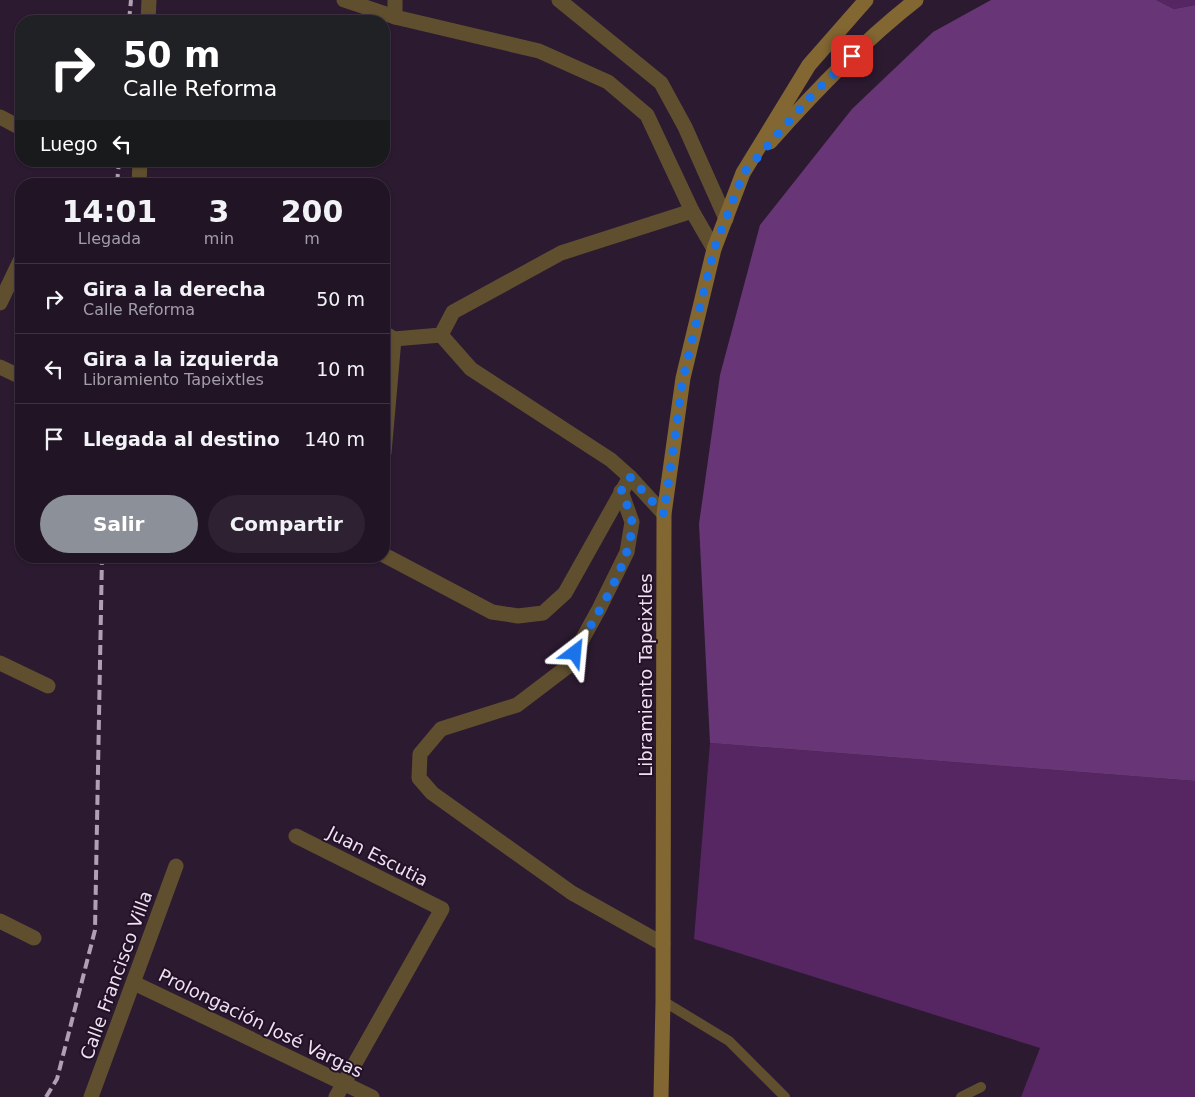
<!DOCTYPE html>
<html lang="es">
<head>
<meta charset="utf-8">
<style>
  body { margin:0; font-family:"DejaVu Sans",sans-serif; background:#2d2132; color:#f1f3f6; height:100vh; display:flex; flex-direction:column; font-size:19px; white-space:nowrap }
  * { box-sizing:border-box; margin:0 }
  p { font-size:16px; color:#a29ea7 }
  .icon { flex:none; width:28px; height:28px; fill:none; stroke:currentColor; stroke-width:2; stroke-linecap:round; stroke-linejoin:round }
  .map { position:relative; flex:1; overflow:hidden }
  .drawer { position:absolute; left:15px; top:178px; width:375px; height:385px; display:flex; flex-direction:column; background:#211425; border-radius:20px; box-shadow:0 1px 4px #0004,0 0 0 1px #3e3342 }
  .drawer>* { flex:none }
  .guide { position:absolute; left:15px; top:15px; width:375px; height:152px; border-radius:20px; box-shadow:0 1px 4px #0004,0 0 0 1px #3e3342; background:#202124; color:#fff; overflow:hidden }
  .pin { position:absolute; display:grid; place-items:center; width:42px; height:42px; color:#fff; margin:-21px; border-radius:10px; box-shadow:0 2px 8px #0006 }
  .me { position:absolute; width:55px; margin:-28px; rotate:29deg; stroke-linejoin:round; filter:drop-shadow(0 0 4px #0008) }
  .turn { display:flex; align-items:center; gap:18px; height:105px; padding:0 25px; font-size:22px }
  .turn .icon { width:65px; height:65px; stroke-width:2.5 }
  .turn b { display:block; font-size:35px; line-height:42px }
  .then { display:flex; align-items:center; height:48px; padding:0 25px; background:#0003; gap:10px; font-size:19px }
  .eta { display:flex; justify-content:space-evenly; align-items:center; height:85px; text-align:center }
  .eta b { font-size:30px; font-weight:800; line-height:35px }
  .action { display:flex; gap:10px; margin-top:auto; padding:10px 25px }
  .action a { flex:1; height:58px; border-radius:30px; background:#8c9099; color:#fff; font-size:20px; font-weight:800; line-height:58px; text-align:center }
  .action a+a { background:#2d2132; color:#f1f3f6 }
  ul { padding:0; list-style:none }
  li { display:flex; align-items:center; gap:15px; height:70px; padding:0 25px; border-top:1px solid #3e3342 }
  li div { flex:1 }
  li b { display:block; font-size:19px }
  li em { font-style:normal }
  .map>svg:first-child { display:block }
  .green { fill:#552662 }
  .forest { fill:#683676 }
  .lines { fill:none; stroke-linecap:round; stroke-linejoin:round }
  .service { stroke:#604f2f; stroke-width:10 }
  .minor { stroke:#604f2f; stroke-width:15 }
  .secondary { stroke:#826732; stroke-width:15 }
  .rail { stroke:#afa1b3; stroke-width:4; stroke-dasharray:10 5; stroke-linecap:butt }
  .route { stroke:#1a73e8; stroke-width:9; stroke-dasharray:0 16.2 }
  .labels { text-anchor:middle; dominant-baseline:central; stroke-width:4; stroke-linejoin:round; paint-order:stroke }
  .street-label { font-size:18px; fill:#ede1f0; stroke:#221127 }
</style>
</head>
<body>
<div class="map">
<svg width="1195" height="1097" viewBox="0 0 1195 1097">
  <rect width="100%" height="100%" fill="#2c1a31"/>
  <!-- green -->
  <g class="green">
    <polygon points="1156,0 1195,0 1195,5 1174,9"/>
    <polygon points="710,743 1195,781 1195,1097 1021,1097 1040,1048 694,939"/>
  </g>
  <!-- forest -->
  <polygon class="forest" points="991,0 1156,0 1174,9 1195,5 1195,781 710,743 699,524 720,375 760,225 852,109 933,32"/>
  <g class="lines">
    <!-- service -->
    <g class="service">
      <polyline points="663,1001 729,1041 785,1097"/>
      <polyline points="961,1097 981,1087"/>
    </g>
    <!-- minor -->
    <g class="minor">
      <polyline points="344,0 395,17 539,51 608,82 647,115 692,211"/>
      <polyline points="395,0 395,17"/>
      <polyline points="559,0 661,83 685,127 726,219"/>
      <polyline points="148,21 149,0"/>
      <polyline points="0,117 21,128"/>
      <polyline points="139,184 140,161"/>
      <polyline points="0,303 21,259"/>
      <polyline points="384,333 394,339 441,335"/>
      <polyline points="441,335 453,312 561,253 692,211 714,249"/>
      <polyline points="441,335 471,369 611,460 630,477"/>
      <polyline points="0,367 21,377"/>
      <polyline points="384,453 394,339"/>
      <polyline points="621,491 632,522 627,552 599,609 567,667 517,705 441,729 420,754 419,778 432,793 572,893 663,944"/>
      <polyline points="384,555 492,612 518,616 543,613 565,593 630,477 664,514"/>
      <polyline points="0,663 48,686"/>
      <polyline points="296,836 442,909 336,1097"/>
      <polyline points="0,921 34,938"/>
      <polyline points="134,983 372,1097"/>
      <polyline points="91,1097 176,866"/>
    </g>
    <!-- secondary -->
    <g class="secondary">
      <path d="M770,142C815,91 862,42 916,0"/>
      <polyline points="661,1097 663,1001 664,514 683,378 714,249 743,173 809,65 866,0"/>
    </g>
    <!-- rail -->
    <g class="rail">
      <polyline points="129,21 131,0"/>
      <polyline points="117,184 119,161"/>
      <polyline points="46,1097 57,1079 95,930 102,556"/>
    </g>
  </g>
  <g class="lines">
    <!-- route -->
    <path class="route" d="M575,653C594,618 631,564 632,524C632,514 625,501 621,491L630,477L664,514L683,378L714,249L743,174L813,94L852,56"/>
  </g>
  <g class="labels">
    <!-- street labels -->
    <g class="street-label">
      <text transform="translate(645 675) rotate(-90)">Libramiento Tapeixtles</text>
      <text transform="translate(378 856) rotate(27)">Juan Escutia</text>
      <text transform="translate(116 975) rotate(-70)">Calle Francisco Villa</text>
      <text transform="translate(261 1023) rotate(26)">Prolongación José Vargas</text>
    </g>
  </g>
</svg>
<div class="pin" style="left:852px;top:56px;background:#d93025"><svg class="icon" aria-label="arrive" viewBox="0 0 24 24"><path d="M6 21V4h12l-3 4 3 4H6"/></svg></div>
<svg class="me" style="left:575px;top:653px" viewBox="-20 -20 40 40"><path d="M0-17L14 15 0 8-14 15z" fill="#1a73e8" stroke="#fff" stroke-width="4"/></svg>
<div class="guide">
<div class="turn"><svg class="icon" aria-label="right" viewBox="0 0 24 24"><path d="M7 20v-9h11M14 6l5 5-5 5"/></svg><div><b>50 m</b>Calle Reforma</div></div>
<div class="then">Luego<svg class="icon" aria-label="left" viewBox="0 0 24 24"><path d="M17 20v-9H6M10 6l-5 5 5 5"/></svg></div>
</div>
<section class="drawer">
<div class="eta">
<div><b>14:01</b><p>Llegada</p></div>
<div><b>3</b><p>min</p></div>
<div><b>200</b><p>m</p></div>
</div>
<ul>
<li><svg class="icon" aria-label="right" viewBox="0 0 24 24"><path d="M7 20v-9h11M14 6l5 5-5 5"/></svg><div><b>Gira a la derecha</b><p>Calle Reforma</p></div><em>50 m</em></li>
<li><svg class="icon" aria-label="left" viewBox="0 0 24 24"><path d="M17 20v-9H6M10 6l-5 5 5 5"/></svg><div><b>Gira a la izquierda</b><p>Libramiento Tapeixtles</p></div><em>10 m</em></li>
<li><svg class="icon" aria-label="arrive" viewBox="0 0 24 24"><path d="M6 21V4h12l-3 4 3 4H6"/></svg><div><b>Llegada al destino</b></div><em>140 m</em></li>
</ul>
<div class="action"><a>Salir</a><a>Compartir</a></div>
</section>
</div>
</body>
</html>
